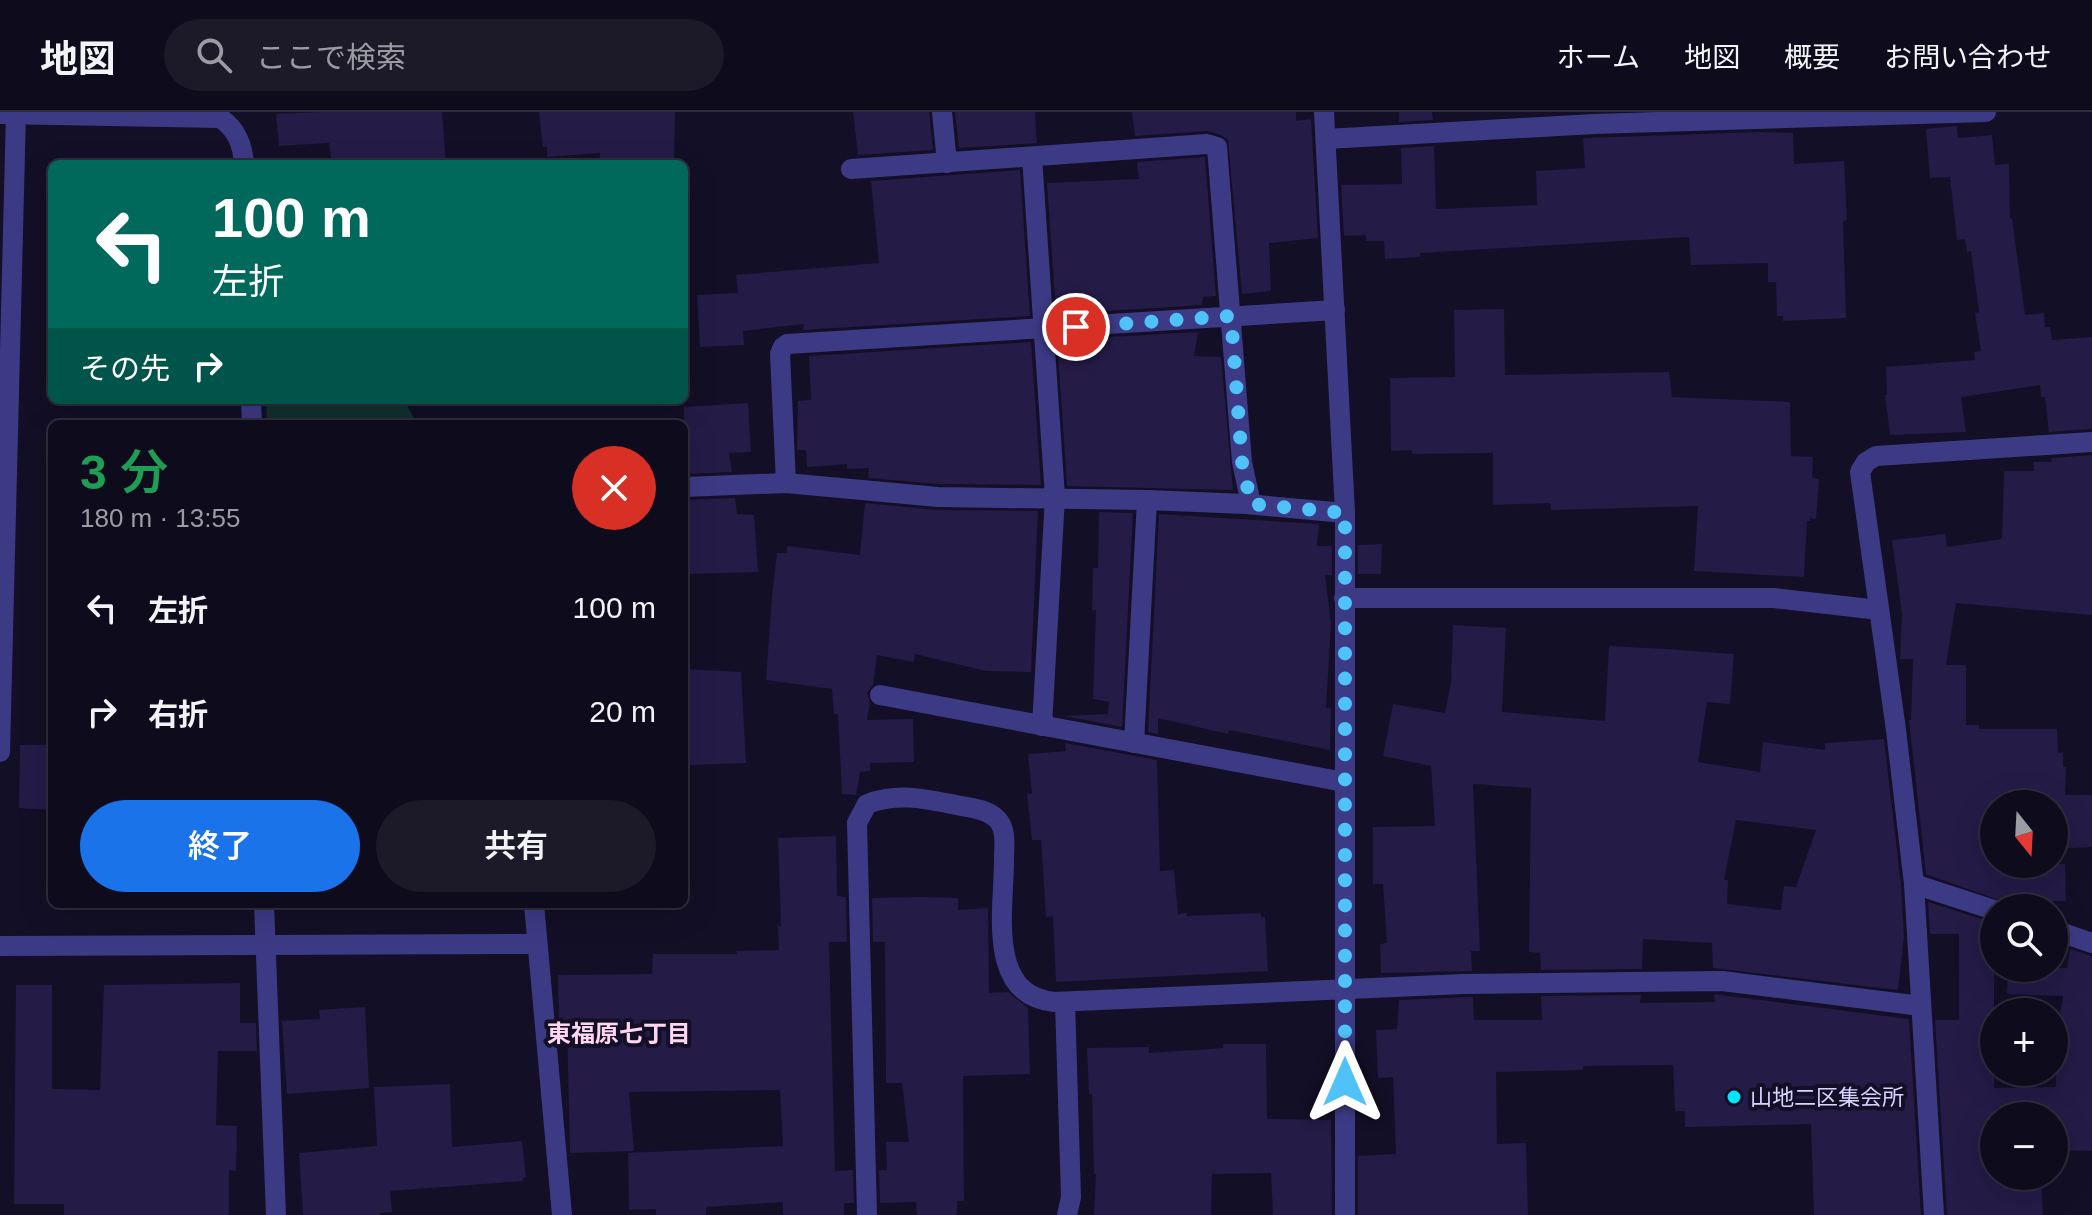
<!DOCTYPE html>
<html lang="ja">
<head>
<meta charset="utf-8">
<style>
  body { margin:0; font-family:Helvetica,"Noto Sans JP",sans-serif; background:#1c1929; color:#f1f3f6; height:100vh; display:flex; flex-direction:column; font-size:30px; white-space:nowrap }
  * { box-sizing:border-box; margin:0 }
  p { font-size:26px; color:#9b9ba3 }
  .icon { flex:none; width:44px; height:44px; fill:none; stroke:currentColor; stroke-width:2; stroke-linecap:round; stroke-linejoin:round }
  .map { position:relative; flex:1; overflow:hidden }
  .details { position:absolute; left:48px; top:308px; width:640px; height:488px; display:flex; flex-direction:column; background:#0e0b1c; border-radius:12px; box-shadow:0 8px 32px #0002,0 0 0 2px #2e2b3b }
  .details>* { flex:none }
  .top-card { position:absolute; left:48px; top:48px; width:640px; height:244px; border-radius:12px; box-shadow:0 8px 32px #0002,0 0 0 2px #2e2b3b; background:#00695c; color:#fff; overflow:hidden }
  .needle { width:52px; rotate:162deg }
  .controls { position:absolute; left:1980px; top:678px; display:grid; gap:16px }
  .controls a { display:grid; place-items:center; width:88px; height:88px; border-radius:50%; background:#0e0b1c; box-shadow:0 8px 32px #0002,0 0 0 2px #2e2b3b; font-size:40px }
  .pin { position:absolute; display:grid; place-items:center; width:68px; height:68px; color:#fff; margin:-34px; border:4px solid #fff; border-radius:50%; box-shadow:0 2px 8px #0007 }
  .me { position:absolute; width:88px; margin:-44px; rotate:0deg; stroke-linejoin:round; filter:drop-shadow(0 0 6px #0008) }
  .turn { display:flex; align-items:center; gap:28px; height:168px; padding:0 32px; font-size:36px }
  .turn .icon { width:104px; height:104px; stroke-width:2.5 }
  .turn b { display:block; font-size:56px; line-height:68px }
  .then { display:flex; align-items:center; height:76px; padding:0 32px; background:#0003; gap:16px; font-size:30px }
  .round { display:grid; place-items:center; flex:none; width:84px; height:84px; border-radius:42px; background:#1c1929 }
  .headline { display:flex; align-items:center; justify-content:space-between; height:136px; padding:0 32px }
  h1 { font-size:48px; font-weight:600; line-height:60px; color:#1e9e55 }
  .button { display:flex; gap:16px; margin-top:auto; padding:16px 32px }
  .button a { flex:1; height:92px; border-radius:48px; background:#1a73e8; color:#fff; font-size:32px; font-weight:600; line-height:92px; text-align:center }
  .button a+a { background:#1c1929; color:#f1f3f6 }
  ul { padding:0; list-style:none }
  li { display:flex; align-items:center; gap:24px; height:104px; padding:0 32px }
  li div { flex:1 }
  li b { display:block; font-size:30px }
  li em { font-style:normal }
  header { display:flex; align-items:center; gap:48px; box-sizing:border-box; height:112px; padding:0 40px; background:#0e0b1c; border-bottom:2px solid #2e2b3b }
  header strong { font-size:38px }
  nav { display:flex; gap:44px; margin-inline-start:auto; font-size:28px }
  .search { width:560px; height:72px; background:#1c1929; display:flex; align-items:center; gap:20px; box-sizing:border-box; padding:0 28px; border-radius:44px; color:#9b9ba3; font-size:30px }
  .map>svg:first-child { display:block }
  .green { fill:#12302f }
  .building { fill:#241b47; fill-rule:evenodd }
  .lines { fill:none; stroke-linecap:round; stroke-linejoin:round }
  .minor { stroke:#3d3a85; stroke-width:20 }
  .route { stroke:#4fc3f7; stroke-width:14; stroke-dasharray:0 25.2 }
  .poi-dot { fill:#00e5ff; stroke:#130f26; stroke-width:3 }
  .labels { text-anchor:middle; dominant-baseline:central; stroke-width:8; stroke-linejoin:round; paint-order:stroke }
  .poi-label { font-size:22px; fill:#d9d4ff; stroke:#130f26; text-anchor:start }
  .neighbourhood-label { font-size:24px; font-weight:bold; fill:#ffd6f0; stroke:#130f26 }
</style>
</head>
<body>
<header>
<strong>地図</strong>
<div class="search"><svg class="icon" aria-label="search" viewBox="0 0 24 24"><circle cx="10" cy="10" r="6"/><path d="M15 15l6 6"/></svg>ここで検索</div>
<nav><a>ホーム</a><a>地図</a><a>概要</a><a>お問い合わせ</a></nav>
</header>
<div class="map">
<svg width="2092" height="1103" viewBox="0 0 2092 1103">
  <rect width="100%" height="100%" fill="#130f26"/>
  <!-- green -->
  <polygon class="green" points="266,288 404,288 417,312 267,312"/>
  <!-- building -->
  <g class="building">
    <polygon points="320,0 442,0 446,52 332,52 329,31 279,34 276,2"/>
    <polygon points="539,0 675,0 674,52 599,52 600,41 547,45 547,35 543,35"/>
    <polygon points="853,0 929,0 933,38 858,43"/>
    <polygon points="955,0 1035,0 1037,31 959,36"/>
    <polygon points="1132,0 1296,0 1296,9 1311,7 1318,126 1269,131 1271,179 1242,182 1228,28 1221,23 1207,19 1135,24"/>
    <polygon points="1399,0 1432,0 1433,8 1399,10"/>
    <polygon points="1957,14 1958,26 1992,23 1995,53 2009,52 2010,107 2012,106 2025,203 2044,201 2045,215 2050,215 2052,228 2092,225 2092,317 2049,320 2045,285 2041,285 2040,273 1961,285 1966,320 1890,323 1885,283 1887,283 1886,255 1975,248 1974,240 1981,239 1975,201 1979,200 1971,139 1967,140 1965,127 1957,128 1950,65 1930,66 1926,17"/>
    <polygon points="1763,20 1793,21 1794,52 1844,49 1847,108 1843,109 1846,206 1783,209 1783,204 1777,204 1776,170 1768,170 1768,151 1691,153 1689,125 1420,141 1420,145 1385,147 1384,129 1366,129 1366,123 1344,124 1341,73 1402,72 1401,36 1434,34 1436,97 1537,93 1536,59 1585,56 1583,26"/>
    <polygon points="1205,45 1216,184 1203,185 1202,193 1056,202 1047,71 1139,67 1137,50"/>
    <polygon points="1020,58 1030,204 803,218 804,212 743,219 744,233 700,235 697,183 738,181 736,163 879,151 871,69"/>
    <polygon points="1504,197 1505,263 1669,260 1672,285 1790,290 1791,344 1813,345 1812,366 1819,367 1816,407 1810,406 1810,409 1807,409 1804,465 1694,459 1698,394 1551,398 1550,391 1493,393 1493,341 1412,342 1412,338 1391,339 1390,266 1455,265 1454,198"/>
    <polygon points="1198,220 1194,244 1221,245 1233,378 1067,374 1057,228"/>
    <polygon points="1031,230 1041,373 939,372 868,366 869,356 847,357 847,352 807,355 806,338 797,338 798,289 811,288 809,244"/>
    <polygon points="748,291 751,340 729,341 732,360 684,362 684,295"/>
    <polygon points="2092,343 2092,503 1956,491 1946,553 1966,553 1966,613 1979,613 1979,617 2057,617 2058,641 2063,640 2063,655 2066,655 2065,683 2092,683 2092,735 2054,737 2054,692 1994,692 1994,752 2065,752 2066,789 2004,790 1926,762 1909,608 1911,608 1913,547 1900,547 1902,502 1892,428 1945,422 1947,435 2002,427 2004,359 2034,359 2033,350 2052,350 2051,346"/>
    <polygon points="735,386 737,402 754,403 758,460 684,462 684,388"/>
    <polygon points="865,391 938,398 1038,399 1031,560 986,559 915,542 914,550 877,543 873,573 867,581 870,591 867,608 913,607 914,650 870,651 870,659 860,660 856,683 842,682 838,602 834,602 832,577 766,568 772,484 777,441 787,441 787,434 860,443"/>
    <polygon points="1099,400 1133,401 1122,615 1064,604 1108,602 1109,590 1093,587 1096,498 1092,498 1093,456 1098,456"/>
    <polygon points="1159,402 1319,412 1317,434 1332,434 1332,463 1325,463 1331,512 1326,596 1331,596 1330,638 1229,618 1228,622 1158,606 1158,622 1148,620"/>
    <polygon points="1382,432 1381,462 1358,462 1358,433"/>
    <path d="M1453,513L1506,516L1502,600L1605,609L1609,534L1666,537L1734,542L1730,592L1707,590L1698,650L1760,660L1763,630L1825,638V631L1884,627L1901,773L1904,825L1898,878L1713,856L1712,831L1643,827L1642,857L1541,858L1540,841L1529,840L1531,676L1473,672L1480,839H1471L1472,859L1381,861L1380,832L1387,831L1383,772H1373V715L1435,714L1431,654L1383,644L1393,592L1445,601L1451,571ZM1736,708L1816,718L1796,775L1784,774L1781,798L1727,792L1728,768H1724Z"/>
    <polygon points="685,557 741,560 746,651 687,653 684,620"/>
    <polygon points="1065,631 1157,648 1160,759 1174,758 1178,802 1187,801 1187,804 1261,801 1261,806 1265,805 1268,859 1056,870 1053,804 1046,805 1041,728 1032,728 1027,681 1032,682 1028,642 1066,639"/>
    <polygon points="20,633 52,633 52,698 19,696"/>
    <polygon points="836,724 837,784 846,785 847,830 829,830 835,1059 853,1058 854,1091 844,1091 844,1103 783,1103 783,1090 706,1095 706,1103 656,1103 656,1097 629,1098 628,1041 783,1034 780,978 629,980 634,1039 570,1041 567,912 559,912 558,863 652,862 653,842 737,842 736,839 779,838 778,814 781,814 778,726"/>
    <polygon points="922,785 958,786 958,798 988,796 989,881 1008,880 1028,896 1030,962 963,964 964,1089 957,1089 957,1103 917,1103 916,1090 880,1091 879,1058 887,1058 886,1030 909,1030 902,971 886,971 885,830 873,830 872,786"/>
    <polygon points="1928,790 1994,811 1994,976 2056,975 2056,927 2063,884 2007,882 2008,856 2067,856 2070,837 2092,844 2092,1039 2054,1038 2055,1004 1994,1004 1994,1064 2041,1064 2043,1103 1947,1103 1935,908 1959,908 1959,822 1930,822"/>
    <polygon points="240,871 240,911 256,911 257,939 218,939 216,1013 237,1014 236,1059 229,1058 229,1103 64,1103 64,1092 14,1092 16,873 52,873 52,977 100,978 104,873"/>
    <polygon points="1714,882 1909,907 1921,1103 1814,1103 1811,1012 1685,1015 1685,999 1675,999 1673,953 1583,954 1583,958 1496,960 1497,1032 1526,1031 1528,1103 1358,1103 1358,1044 1396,1042 1393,965 1378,966 1376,918 1397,917 1399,888 1473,885 1474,908 1542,908 1541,884 1641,883 1640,891 1715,890"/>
    <polygon points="365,895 369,976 287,982 282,909 320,907 319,898"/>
    <polygon points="1223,932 1266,932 1267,1007 1331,1008 1332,1103 1273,1103 1271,1061 1212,1062 1211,1103 1094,1103 1096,1062 1094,1062 1092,982 1089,982 1087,936 1149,935 1149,941 1223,936"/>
    <polygon points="450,972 452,1035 522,1029 526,1065 523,1066 523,1069 390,1079 392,1100 380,1101 380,1103 303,1103 299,1041 377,1034 374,975"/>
  </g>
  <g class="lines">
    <!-- minor -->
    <g class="minor">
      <polyline points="942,0 947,51"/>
      <polyline points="1324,0 1345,401 1345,1103"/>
      <path d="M0,2L220,6C236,16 243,34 244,52"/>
      <polyline points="1326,27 1594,12 1986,0"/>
      <polyline points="1032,45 1055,385 1042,614"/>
      <polyline points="851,57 1207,32 1217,35 1242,350 1251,392"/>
      <polyline points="251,288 252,312"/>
      <polyline points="786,371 780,242 783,235 787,232 1335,198"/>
      <polyline points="684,375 786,371 938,385 1147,388 1246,392 1345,401"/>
      <polyline points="1344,486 1774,486 1879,498"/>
      <polyline points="880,583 1344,670"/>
      <polyline points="1134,631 1147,388"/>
      <polyline points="0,640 16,0"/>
      <polyline points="1914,772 1994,798"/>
      <polyline points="264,792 276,1103"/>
      <polyline points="534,792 562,1103"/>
      <polyline points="2054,818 2092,831"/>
      <polyline points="0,834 537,832"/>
      <polyline points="1065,890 1071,1085 1067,1103"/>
      <path d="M867,1103L857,711L867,692C896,681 922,686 951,692C965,695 986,696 997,707C1007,717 1004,734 1004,748C1004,797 986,883 1054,890L1463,872L1722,869L1921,894"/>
      <polyline points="1934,1103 1914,772 1896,618 1860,360 1866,350 1876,344 2092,330"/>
    </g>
  </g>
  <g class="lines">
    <!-- route -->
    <polyline class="route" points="1076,215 1231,204 1242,350 1251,392 1345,401 1345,970"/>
  </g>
  <!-- markers -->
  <circle class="poi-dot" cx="1734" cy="985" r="8"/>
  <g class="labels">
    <!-- poi labels -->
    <g class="poi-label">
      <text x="1750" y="985">山地二区集会所</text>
    </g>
    <!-- neighbourhood labels -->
    <g class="neighbourhood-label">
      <text x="619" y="921">東福原七丁目</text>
    </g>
  </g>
</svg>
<div class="controls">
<a><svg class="needle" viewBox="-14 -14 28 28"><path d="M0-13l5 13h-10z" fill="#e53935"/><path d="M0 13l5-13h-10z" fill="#9b9ba3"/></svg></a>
<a><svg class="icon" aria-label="search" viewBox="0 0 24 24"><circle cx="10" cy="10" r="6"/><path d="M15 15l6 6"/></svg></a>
<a>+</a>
<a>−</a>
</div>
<div class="pin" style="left:1076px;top:215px;background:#d93025"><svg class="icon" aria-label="arrive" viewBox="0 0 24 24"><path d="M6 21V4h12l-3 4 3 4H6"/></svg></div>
<svg class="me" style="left:1345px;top:970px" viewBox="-20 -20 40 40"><path d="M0-17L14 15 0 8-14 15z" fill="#4fc3f7" stroke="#fff" stroke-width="4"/></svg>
<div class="top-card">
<div class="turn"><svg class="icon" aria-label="left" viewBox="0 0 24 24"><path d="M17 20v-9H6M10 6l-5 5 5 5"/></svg><div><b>100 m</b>左折</div></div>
<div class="then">その先<svg class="icon" aria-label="right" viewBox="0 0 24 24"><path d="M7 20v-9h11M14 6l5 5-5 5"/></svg></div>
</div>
<section class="details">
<div class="headline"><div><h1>3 分</h1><p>180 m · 13:55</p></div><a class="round" style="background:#d93025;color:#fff"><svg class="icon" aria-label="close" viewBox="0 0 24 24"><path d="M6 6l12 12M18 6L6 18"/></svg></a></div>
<ul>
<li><svg class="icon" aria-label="left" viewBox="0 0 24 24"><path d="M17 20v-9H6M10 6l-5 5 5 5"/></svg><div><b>左折</b></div><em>100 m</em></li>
<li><svg class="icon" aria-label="right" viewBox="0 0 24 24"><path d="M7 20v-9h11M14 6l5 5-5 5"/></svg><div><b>右折</b></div><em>20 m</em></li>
</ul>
<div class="button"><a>終了</a><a>共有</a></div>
</section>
</div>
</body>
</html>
